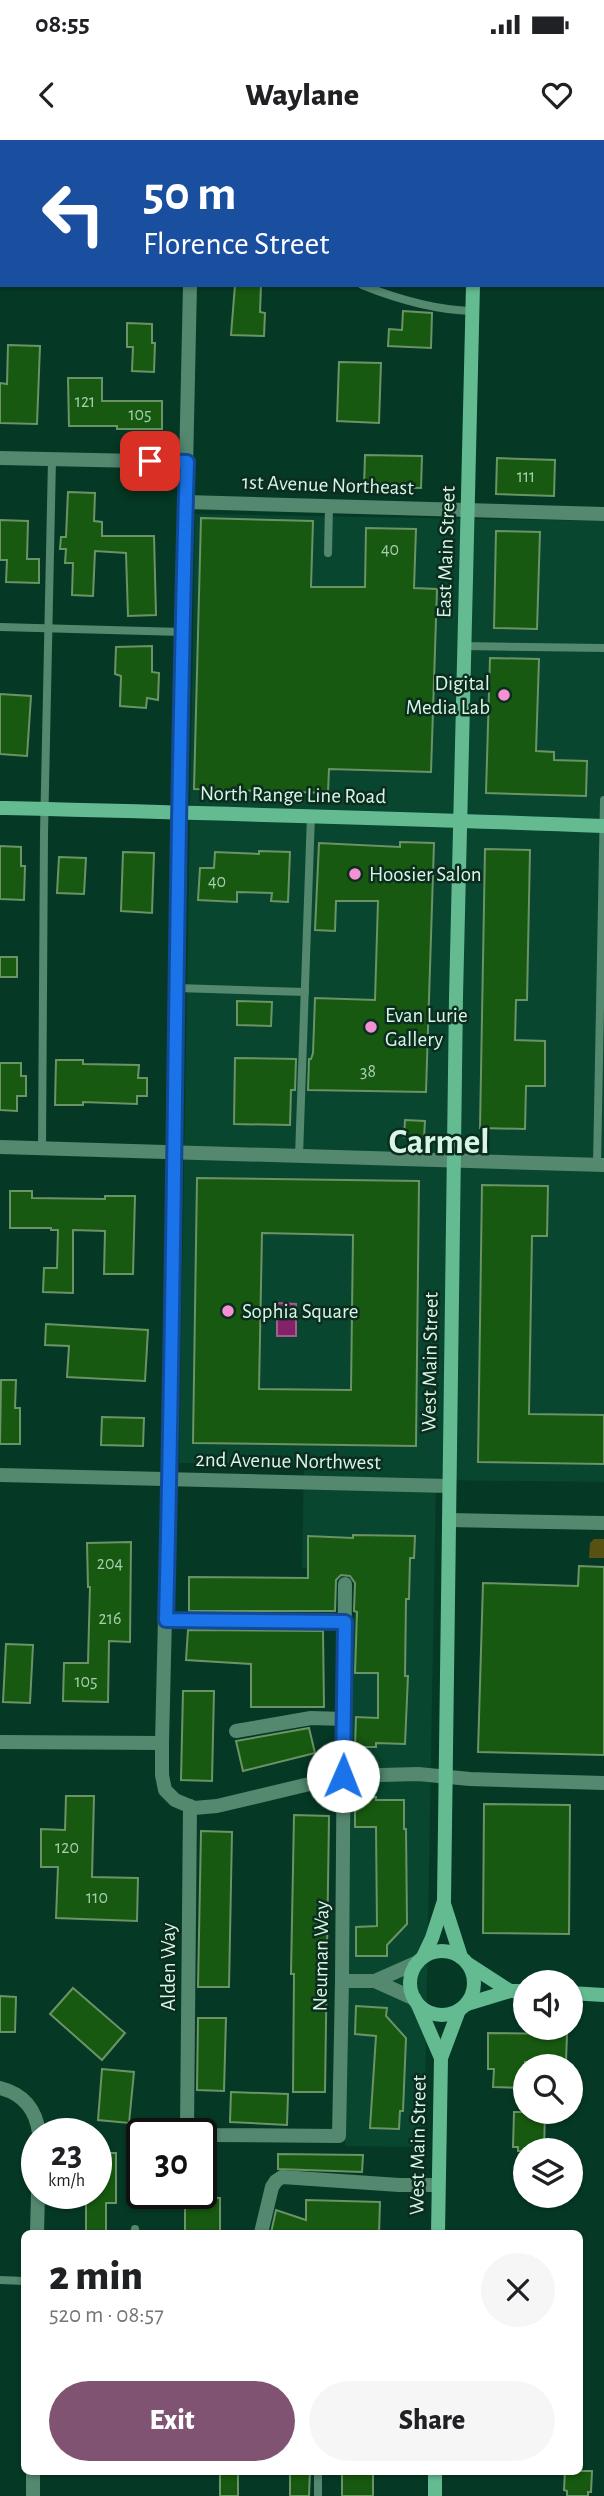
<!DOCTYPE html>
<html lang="en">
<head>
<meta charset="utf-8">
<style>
  body { margin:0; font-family:"Alegreya Sans",sans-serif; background:#f6f6f6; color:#202124; height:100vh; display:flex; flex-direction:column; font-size:26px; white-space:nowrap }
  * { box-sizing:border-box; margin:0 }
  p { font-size:23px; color:#757577 }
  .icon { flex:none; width:38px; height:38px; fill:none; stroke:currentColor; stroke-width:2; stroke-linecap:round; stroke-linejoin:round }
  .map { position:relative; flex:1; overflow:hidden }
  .details { position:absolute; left:21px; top:2090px; width:562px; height:245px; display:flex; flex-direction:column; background:#fff; border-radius:10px; box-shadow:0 2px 5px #0004 }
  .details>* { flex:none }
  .banner { position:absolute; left:0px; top:0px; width:606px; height:147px; box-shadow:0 2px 5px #0004; background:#1a4fa0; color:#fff; overflow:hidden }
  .controls { position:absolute; left:513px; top:1830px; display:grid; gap:14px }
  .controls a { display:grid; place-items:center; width:70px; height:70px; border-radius:50%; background:#fff; box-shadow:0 2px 5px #0004; font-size:35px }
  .speed { position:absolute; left:21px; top:1978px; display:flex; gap:14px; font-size:35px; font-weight:700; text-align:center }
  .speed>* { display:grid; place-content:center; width:91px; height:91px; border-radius:50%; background:#fff; box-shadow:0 2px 5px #0004; line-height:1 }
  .speed small { font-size:18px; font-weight:400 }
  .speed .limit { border:4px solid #111; border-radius:10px; background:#fff; color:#111 }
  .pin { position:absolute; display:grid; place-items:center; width:60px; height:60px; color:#fff; margin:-30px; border-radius:14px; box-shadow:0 4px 10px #0006 }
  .me { position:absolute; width:77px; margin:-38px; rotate:1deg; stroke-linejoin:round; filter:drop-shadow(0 0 5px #0008) }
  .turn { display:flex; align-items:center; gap:24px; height:147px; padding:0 28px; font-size:32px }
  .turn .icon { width:91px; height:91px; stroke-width:2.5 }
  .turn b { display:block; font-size:49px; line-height:60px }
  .round { display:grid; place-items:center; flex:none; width:74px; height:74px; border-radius:37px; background:#f6f6f6 }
  .overview { display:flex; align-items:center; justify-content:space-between; height:119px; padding:0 28px }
  h1 { font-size:42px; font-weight:800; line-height:52px }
  .action { display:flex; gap:14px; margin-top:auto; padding:14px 28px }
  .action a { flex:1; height:80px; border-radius:42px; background:#805372; color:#fff; font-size:28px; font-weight:800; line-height:80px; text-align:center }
  .action a+a { background:#f6f6f6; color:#202124 }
  .status { display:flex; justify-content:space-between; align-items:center; height:49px; padding:0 35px; background:#fff; direction:ltr }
  .status svg { height:19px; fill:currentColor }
  header { display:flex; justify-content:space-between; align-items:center; height:91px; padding:0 28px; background:#fff; font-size:32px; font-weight:800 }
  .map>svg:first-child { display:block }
  .built { fill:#08462f }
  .green { fill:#595111 }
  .water { fill:#842168; stroke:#9d618e; stroke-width:2 }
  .building { fill:#175910; stroke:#6b9366; stroke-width:2; fill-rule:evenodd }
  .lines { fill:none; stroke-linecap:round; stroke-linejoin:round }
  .lane { stroke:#54886f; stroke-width:8 }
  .street { stroke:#54886f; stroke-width:14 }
  .secondary { stroke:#64bb92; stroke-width:14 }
  .route-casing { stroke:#114b97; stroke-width:18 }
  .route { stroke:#1a73e8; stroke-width:12 }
  .poi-dot { fill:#f591d2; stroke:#0b2c1e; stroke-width:2.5 }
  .labels { text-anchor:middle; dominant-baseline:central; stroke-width:5; stroke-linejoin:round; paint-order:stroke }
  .number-label { font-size:18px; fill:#a7cfb0 }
  .street-label { font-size:21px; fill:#d7f6e5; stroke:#0b2c1e }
  .poi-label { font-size:21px; fill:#d7f6e5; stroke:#0b2c1e; text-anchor:start }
  .town-label { font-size:35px; font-weight:bold; fill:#d7f6e5; stroke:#0b2c1e }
</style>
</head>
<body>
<div class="status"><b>08:55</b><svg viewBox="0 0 49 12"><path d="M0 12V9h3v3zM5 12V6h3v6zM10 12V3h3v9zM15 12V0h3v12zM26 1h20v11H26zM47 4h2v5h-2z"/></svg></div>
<header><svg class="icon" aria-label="back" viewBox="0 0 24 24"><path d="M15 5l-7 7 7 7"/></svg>Waylane<svg class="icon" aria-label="heart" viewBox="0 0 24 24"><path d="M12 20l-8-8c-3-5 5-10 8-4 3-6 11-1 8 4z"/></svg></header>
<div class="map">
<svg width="604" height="2356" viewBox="0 0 604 2356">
  <rect width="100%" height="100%" fill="#053925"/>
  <!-- built -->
  <polygon class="built" points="195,374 604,381 604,1342 436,1340 424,2007 345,2006 355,1429 302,1428 304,1325 179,1323"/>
  <!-- green -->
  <polygon class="green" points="594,1399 604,1399 604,1418 589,1418 590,1403"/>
  <!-- water -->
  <polygon class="water" points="277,1163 296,1164 296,1196 277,1196"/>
  <!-- building -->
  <g class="building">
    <polygon points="235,145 261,145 260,172 265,173 264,196 231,195"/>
    <polygon points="403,171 432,173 431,208 388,206 389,189 402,190"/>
    <polygon points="127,183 152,184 152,203 155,203 154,232 132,231 133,207 127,207"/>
    <polygon points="8,205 40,206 37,284 0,283 0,243 7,244"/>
    <polygon points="339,222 381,223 379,283 337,281"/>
    <polygon points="68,238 102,238 102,261 162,261 162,289 117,289 117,286 69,286"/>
    <polygon points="365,315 422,316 421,348 364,347"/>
    <polygon points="497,318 555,320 554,356 496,354"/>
    <polygon points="68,352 95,353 94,381 102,382 102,396 154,396 156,475 128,476 126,413 95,411 93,456 72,455 73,423 65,423 66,409 60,409 61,397 66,397"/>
    <polygon points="201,378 313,381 311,447 365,447 366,388 416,389 414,448 437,449 431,632 329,629 328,653 194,649"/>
    <polygon points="0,380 28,381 27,419 39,419 39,443 6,442 7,420 0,420"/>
    <polygon points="496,391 540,392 537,489 494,488"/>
    <polygon points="152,506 152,532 159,533 158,560 147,558 146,568 120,566 121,536 115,534 116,507"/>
    <polygon points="490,518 539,519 536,611 554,612 554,620 587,621 586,656 486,653"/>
    <polygon points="0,554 31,556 27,616 0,614"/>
    <polygon points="400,702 434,703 426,952 308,950 309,919 311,919 313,913 315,858 375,860 378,761 336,761 335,791 315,790 319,703 400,707"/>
    <polygon points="0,706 21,707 21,726 25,726 24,760 0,759"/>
    <polygon points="485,709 530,710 527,860 516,860 515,900 545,901 545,946 526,946 525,989 480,988"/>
    <polygon points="259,711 290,712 288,762 271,761 272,753 237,752 237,762 198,760 200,728 214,728 215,712 259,714"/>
    <polygon points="123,712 154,713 152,773 121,771"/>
    <polygon points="59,717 86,718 84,754 57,753"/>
    <rect x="0" y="817" width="17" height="20"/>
    <polygon points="237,861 272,862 271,886 237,885"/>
    <polygon points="235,918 296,919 295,950 291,950 290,985 234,984"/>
    <polygon points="56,920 83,920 83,924 139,925 138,938 147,938 147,956 137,956 137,964 83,962 83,965 55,965"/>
    <polygon points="0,923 21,923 21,936 26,936 26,956 17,956 17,971 0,970"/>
    <polygon points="405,980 425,981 424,998 404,997"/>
    <path d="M197,1038L419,1041L416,1306L193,1303ZM262,1093L353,1095L351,1250L259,1249Z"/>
    <polygon points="482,1045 548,1046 547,1096 532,1096 529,1274 604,1275 604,1324 478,1322"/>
    <polygon points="10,1051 32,1051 32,1058 105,1059 105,1056 135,1056 133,1134 104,1134 105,1091 73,1090 73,1153 43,1152 44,1128 57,1128 58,1090 51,1090 51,1088 10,1088"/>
    <polygon points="46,1184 148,1190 145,1241 67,1237 69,1206 45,1205"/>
    <polygon points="1,1240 16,1240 15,1268 20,1268 20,1304 0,1304"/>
    <polygon points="102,1277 144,1278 143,1306 101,1305"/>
    <polygon points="353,1395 415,1396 414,1418 410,1418 409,1459 406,1459 405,1536 408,1536 405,1604 376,1603 376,1607 355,1607 356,1577 378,1578 378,1533 355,1533 357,1472 354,1471 355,1443 350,1436 341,1435 336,1440 335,1471 189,1471 189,1437 308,1438 308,1396 353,1398"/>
    <polygon points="131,1402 130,1502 109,1501 108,1562 63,1561 64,1523 88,1523 90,1447 88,1447 87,1403"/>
    <polygon points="579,1426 604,1427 604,1615 478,1612 483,1443 578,1446"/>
    <polygon points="188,1490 323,1491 324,1567 251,1567 251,1524 186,1520"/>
    <polygon points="6,1504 33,1505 30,1563 3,1562"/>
    <polygon points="183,1551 214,1551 212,1641 181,1640"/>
    <polygon points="309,1588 315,1613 243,1631 236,1601"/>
    <polygon points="66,1656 94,1656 92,1737 138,1738 137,1781 56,1778 58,1727 41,1727 41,1689 65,1690"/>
    <polygon points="355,1657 376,1657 376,1660 404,1660 404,1689 406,1689 407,1784 387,1805 387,1816 356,1816 356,1787 377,1786 376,1687 355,1687"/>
    <polygon points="484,1664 570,1665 569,1794 483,1793"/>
    <polygon points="294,1675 329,1676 325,1952 293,1952 294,1834 291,1834"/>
    <polygon points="201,1691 232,1692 229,1847 198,1847"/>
    <polygon points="73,1848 125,1893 102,1920 50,1874"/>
    <polygon points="0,1856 16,1857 15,1892 0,1892"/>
    <polygon points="356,1866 387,1868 386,1876 406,1898 403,1971 400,1971 399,1989 370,1988 376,1896 355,1894"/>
    <polygon points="198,1878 226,1878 224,1951 197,1950"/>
    <polygon points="488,1893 567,1894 566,1922 525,1922 525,1948 493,1947 494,1929 488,1929"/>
    <polygon points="102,1929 134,1932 129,1983 98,1980"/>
    <polygon points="231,1952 288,1954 287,1985 230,1982"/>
    <polygon points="514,1972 545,1972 544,2011 518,2011 518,2007 513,2007"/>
    <polygon points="96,2013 116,2013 116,2063 106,2063 106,2093 86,2093 86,2053 96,2053"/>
    <polygon points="278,2014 363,2015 362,2032 278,2029"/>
    <polygon points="185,2057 220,2058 220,2093 185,2093"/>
    <polygon points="306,2060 380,2062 379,2093 271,2093 276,2070 306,2080"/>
    <rect x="220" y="2331" width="18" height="25"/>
    <polygon points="290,2331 310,2331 309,2356 290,2356"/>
    <rect x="342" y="2331" width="31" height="25"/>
    <polygon points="565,2331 592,2331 591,2352 588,2352 588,2356 567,2356 567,2351 564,2350"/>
  </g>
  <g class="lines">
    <!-- lane -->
    <g class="lane">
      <path d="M362,145C397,159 434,170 472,171"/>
      <polyline points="328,413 329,366"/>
      <polyline points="0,487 182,492"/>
      <polyline points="464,506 604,508"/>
      <polyline points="177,848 305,852"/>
      <polyline points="42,1008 44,694 52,319"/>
      <polyline points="299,1016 311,675"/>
      <polyline points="597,1024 604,660"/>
      <polyline points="135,2093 135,2089"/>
      <polyline points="0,2140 24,2141"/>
      <polyline points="318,2356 318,2331"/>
    </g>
    <!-- street -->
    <g class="street">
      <polyline points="194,2 194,0"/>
      <polyline points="503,2 510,0"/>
      <polyline points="0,13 2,13"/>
      <polyline points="190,145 179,646 171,1225 162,1603 162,1635 165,1650 175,1660 194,1668 217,1666 343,1636 418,1634 470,1639 604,1643"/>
      <polyline points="0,318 187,322"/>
      <polyline points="186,362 604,374"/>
      <polyline points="0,1007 604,1025"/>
      <polyline points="0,1335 449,1346"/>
      <polyline points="449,1380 604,1383"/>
      <polyline points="166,1480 345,1482"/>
      <polyline points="236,1591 311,1578 344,1579"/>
      <polyline points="0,1602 162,1603"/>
      <polyline points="190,1666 187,1989 211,1995 339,1996 342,1841 345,1444"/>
      <polyline points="342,1841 375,1841 415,1859"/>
      <polyline points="375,1841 418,1822"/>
      <path d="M0,1948C24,1954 36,1970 39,1993"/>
      <polyline points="37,2093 38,2053"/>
      <polyline points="261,2093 272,2047 276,2041 282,2037 399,2045 438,2045"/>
      <polyline points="33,2356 33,2331"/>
    </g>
    <!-- secondary -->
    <g class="secondary">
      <polyline points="477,2 477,0"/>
      <path d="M0,668C201,673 403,678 604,686"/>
      <polyline points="444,1764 461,1817"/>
      <circle cx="442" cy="1843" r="32"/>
      <polyline points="423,1817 432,1798 444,1761 456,857 473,145"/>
      <polyline points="468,1824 510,1851"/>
      <polyline points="570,1853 604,1855"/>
      <polyline points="467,1864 510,1851 525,1851"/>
      <polyline points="418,1865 441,1918"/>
      <polyline points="438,2093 441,1918 459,1870"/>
      <polyline points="435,2356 435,2331"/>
    </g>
  </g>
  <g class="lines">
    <defs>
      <path id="route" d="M150,321L187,322C175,708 176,1094 166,1480L345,1482L343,1636"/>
    </defs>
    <!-- route casing -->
    <use href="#route" class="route-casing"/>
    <!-- route -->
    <use href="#route" class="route"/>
  </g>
  <!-- markers -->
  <g class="poi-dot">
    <circle cx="504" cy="555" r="7"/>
    <circle cx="355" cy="734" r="7"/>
    <circle cx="371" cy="887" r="7"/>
    <circle cx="228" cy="1171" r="7"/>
  </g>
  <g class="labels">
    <!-- number labels -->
    <g class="number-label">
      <text x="85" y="262">121</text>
      <text x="140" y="275">105</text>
      <text x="526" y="337">111</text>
      <text x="390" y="410">40</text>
      <text x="217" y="742">40</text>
      <text x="368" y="932">38</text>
      <text x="110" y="1424">204</text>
      <text x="110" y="1479">216</text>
      <text x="86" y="1542">105</text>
      <text x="67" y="1708">120</text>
      <text x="97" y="1758">110</text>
    </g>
    <!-- street labels -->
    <g class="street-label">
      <text transform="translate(328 345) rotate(2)">1st Avenue Northeast</text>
      <text transform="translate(446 412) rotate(-88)">East Main Street</text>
      <text transform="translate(293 655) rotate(1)">North Range Line Road</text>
      <text transform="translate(430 1222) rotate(-89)">West Main Street</text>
      <text transform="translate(288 1321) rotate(1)">2nd Avenue Northwest</text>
      <text transform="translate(321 1816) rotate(-89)">Neuman Way</text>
      <text transform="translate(168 1827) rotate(-90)">Alden Way</text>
      <text transform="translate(418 2005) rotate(-89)">West Main Street</text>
    </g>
    <!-- poi labels -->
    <g class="poi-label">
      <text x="490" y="543" text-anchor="end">Digital<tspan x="490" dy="24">Media Lab</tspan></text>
      <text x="369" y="734">Hoosier Salon</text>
      <text x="385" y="875">Evan Lurie<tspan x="385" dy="24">Gallery</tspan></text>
      <text x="242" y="1171">Sophia Square</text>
    </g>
    <!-- town labels -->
    <g class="town-label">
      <text x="439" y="1002">Carmel</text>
    </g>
  </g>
</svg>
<div class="controls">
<a><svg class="icon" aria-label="sound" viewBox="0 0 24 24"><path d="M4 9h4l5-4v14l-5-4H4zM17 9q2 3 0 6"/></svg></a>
<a><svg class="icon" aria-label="search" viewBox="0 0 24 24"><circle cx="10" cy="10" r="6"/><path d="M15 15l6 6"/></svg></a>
<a><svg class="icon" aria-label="layers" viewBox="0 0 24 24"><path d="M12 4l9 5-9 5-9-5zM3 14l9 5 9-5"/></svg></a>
</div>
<div class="speed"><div>23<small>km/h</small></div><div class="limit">30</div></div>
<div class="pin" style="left:150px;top:321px;background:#d93025"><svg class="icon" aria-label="arrive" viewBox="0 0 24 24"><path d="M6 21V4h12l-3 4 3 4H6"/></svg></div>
<svg class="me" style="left:343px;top:1636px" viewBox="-20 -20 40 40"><circle r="19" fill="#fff"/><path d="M0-13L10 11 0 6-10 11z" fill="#1a73e8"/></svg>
<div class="banner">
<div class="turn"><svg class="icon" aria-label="left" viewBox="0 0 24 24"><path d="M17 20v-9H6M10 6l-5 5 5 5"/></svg><div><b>50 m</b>Florence Street</div></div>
</div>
<section class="details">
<div class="overview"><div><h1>2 min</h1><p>520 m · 08:57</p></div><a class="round"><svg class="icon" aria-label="close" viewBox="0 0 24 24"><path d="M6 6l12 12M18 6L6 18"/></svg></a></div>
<div class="action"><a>Exit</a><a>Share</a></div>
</section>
</div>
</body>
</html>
